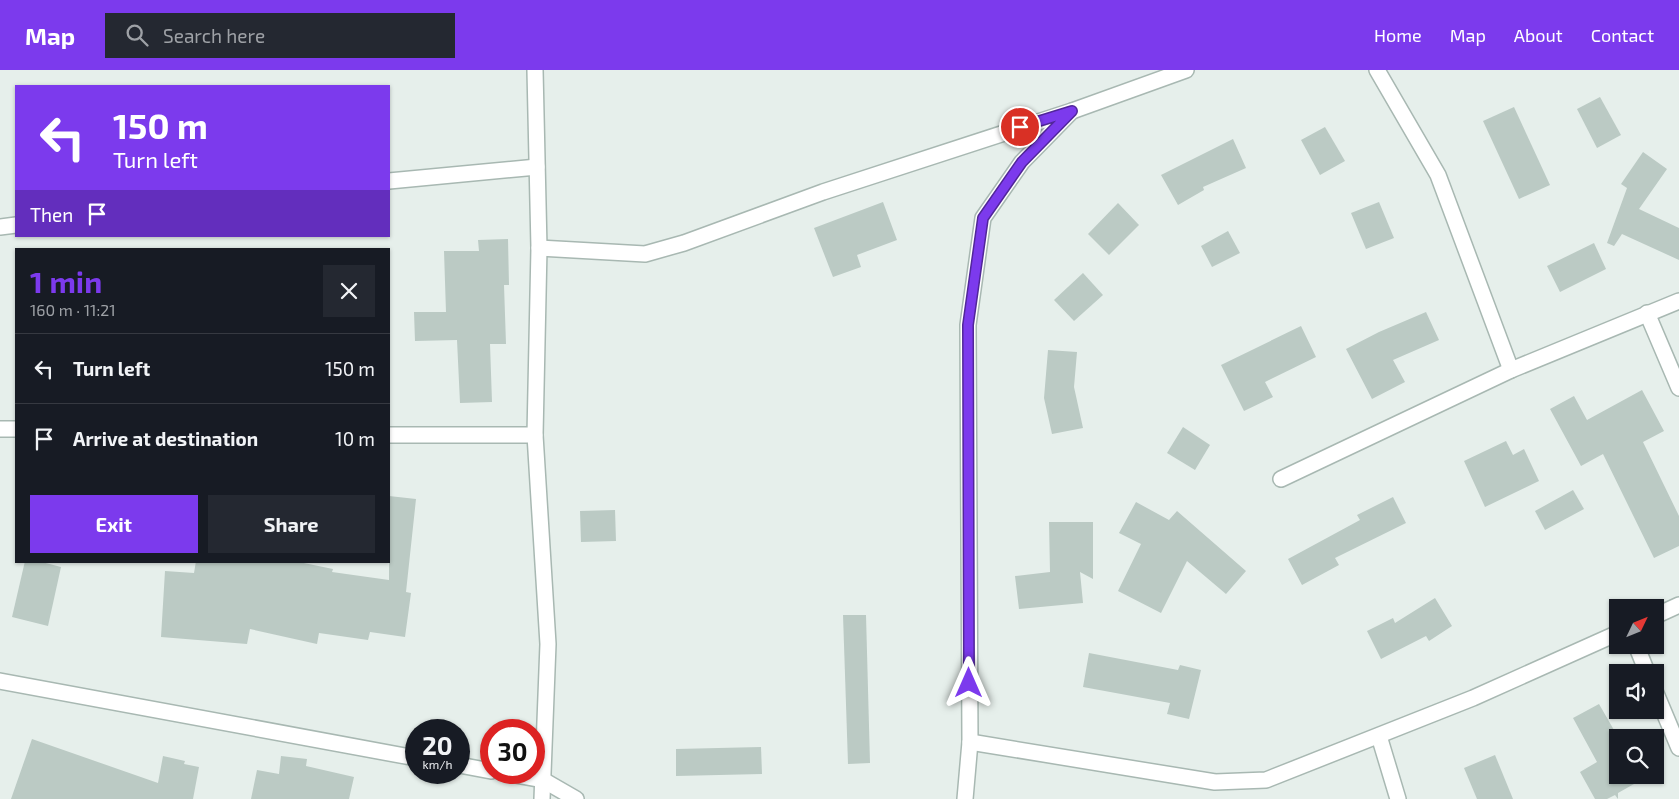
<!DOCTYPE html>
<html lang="en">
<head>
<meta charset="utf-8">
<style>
  body { margin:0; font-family:"Exo 2",sans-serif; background:#242831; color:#f1f3f6; height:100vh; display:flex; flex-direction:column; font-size:19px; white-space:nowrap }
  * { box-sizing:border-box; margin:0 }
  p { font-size:16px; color:#9ea1a6 }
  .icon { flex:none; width:28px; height:28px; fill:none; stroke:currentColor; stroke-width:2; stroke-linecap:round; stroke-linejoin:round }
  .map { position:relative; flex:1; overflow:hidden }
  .drawer { position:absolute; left:15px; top:178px; width:375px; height:315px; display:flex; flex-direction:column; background:#171b24; border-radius:0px; box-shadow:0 1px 4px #0004 }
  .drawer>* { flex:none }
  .guide { position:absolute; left:15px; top:15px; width:375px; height:152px; border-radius:0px; box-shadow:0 1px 4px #0004; background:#7c3aed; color:#fff; overflow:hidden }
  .needle { width:32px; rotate:47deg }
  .fabs { position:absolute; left:1609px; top:529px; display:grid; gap:10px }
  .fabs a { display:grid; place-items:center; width:55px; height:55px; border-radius:0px; background:#171b24; box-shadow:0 1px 4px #0004; font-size:25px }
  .speed { position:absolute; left:405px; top:649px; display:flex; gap:10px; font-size:25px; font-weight:700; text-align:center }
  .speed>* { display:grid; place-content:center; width:65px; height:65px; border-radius:50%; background:#171b24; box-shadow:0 1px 4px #0004; line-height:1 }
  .speed small { font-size:12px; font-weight:400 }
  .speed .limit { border:8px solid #d22; background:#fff; color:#111 }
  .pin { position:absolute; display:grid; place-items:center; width:42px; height:42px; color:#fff; margin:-21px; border:2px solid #fff; border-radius:50%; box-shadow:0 1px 5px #0007 }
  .me { position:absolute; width:55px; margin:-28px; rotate:0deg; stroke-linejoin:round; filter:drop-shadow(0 0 4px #0008) }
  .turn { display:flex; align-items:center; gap:18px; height:105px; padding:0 15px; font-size:22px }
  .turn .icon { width:65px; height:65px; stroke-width:2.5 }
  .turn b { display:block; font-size:35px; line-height:42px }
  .then { display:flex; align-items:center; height:48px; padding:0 15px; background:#0003; gap:10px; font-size:19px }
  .round { display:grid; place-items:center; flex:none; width:52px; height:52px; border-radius:0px; background:#242831 }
  .overview { display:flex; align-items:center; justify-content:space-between; height:85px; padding:0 15px }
  h1 { font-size:30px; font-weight:700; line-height:38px; color:#7c3aed }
  .primary-button { display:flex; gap:10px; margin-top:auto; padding:10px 15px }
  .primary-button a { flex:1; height:58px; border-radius:0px; background:#7c3aed; color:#fff; font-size:20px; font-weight:700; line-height:58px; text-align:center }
  .primary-button a+a { background:#242831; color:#f1f3f6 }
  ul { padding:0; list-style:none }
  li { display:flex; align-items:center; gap:15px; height:70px; padding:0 15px; border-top:1px solid #363941 }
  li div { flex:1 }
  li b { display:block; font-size:19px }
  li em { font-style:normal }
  header { display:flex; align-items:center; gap:30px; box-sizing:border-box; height:70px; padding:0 25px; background:#7c3aed; color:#fff }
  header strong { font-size:24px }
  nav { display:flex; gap:28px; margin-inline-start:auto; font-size:18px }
  .search { width:350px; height:45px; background:#242831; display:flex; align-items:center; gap:12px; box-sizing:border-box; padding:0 18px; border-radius:0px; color:#9ea1a6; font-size:19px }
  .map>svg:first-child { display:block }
  .building { fill:#bbcac4 }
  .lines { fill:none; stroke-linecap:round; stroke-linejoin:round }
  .minor-casing { stroke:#a8b8b2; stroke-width:18 }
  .minor { stroke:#fff; stroke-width:15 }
  .route-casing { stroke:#51269a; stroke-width:12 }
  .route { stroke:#7c3aed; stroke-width:9 }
</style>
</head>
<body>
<header>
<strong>Map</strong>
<div class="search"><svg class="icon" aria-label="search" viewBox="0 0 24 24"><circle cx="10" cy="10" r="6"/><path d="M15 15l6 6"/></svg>Search here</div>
<nav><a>Home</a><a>Map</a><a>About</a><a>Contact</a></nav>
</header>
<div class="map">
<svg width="1679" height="729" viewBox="0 0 1679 729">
  <rect width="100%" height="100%" fill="#e6efeb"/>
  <!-- building -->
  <g class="building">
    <polygon points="1600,27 1621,65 1597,78 1577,39"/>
    <polygon points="1514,37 1550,115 1519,129 1483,51"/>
    <polygon points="1325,57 1345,91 1320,105 1301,70"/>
    <polygon points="1233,69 1246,98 1203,117 1204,120 1178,135 1161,105"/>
    <polygon points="1643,82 1667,99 1639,139 1679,158 1679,190 1622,164 1614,176 1607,173 1627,118 1621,114"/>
    <polygon points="883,132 897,170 857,185 861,197 833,207 814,158"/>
    <polygon points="1379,132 1394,168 1366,179 1351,143"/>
    <polygon points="1118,133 1139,155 1109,185 1088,164"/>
    <polygon points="1228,161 1240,183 1212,197 1201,176"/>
    <polygon points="508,169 509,215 504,215 506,274 490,274 492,332 460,333 457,270 415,271 414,242 446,242 444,181 479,181 478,170"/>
    <polygon points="1594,173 1606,199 1560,222 1547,196"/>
    <polygon points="1083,203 1103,225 1074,251 1054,230"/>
    <polygon points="1426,242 1439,270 1393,290 1405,312 1372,329 1346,279 1379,262"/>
    <polygon points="1301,256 1316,287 1265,312 1273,327 1244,341 1221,295"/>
    <polygon points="1048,280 1077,282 1074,317 1083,358 1052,364 1044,328"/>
    <polygon points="1642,320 1664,361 1643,372 1679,446 1679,476 1654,488 1603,384 1581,396 1550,339 1574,326 1587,350"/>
    <polygon points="1183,357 1210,375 1195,400 1167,383"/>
    <polygon points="1506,371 1513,385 1524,379 1539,411 1485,437 1464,391"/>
    <polygon points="1573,420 1584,439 1545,460 1535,441"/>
    <polygon points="389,426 416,429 406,522 411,523 405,567 370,562 368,570 319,563 317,574 250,559 247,574 161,567 165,501 194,503 196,491 294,491 333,499 332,502 389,510"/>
    <polygon points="1393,427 1406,453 1335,488 1339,495 1302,515 1288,489 1360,450 1357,445"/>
    <polygon points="1136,432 1169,450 1177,441 1246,501 1226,524 1187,491 1161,543 1118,521 1141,474 1119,463"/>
    <polygon points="615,440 616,471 581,472 580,441"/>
    <polygon points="1049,452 1093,452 1093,509 1080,502 1083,533 1019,539 1015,506 1050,502"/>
    <polygon points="25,491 38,491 61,497 48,556 12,547"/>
    <polygon points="1435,528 1452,556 1429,571 1426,566 1381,589 1367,561 1393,548 1395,553"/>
    <polygon points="843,545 866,545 870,693 848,694"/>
    <polygon points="1089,583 1178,600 1180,595 1201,600 1189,649 1167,644 1170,633 1083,617"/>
    <polygon points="1599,634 1618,667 1618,705 1650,705 1618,723 1618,729 1615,725 1607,729 1595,729 1580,702 1597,692 1573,648"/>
    <polygon points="32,669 158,713 163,686 185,691 184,694 199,697 193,729 11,729"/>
    <polygon points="761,677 762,704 676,706 676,679"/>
    <polygon points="1495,685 1513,729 1477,729 1464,698"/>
    <polygon points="281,686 307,689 306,696 354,707 349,729 251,729 257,700 279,704"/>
  </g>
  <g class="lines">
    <defs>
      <g id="minor">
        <polyline points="535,0 539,178 535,365 548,574 542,729"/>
        <polyline points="1377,0 1438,105 1511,300"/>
        <polyline points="389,111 537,97"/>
        <polyline points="0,157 16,155"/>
        <polyline points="539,178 645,184 684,173 823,122 1072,41 1186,0"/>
        <polyline points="1647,243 1679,318"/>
        <polyline points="0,359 16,359"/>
        <polyline points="389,365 535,365"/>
        <polyline points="1281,409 1511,300 1679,231"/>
        <polyline points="1655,546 1679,535"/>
        <polyline points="1636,575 1647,602"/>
        <polyline points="0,611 416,688"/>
        <polyline points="1655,621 1679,678"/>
        <polyline points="1379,666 1398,729"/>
        <polyline points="970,672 1215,712 1266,710 1473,628 1618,563"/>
        <polyline points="459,695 491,701"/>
        <polyline points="500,702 543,710 576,729"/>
        <polyline points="965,729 970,672 968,255 983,148 1022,92 1072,41"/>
      </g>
    </defs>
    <!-- minor casing -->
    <use href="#minor" class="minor-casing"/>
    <!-- minor -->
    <use href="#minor" class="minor"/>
  </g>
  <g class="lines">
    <defs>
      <polyline id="route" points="969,613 968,255 983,148 1022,92 1072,41 1020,57"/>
    </defs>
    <!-- route casing -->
    <use href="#route" class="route-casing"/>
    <!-- route -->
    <use href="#route" class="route"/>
  </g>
</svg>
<div class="fabs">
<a><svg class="needle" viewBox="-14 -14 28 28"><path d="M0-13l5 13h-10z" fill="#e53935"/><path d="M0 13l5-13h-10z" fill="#9ea1a6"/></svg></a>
<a><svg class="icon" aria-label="sound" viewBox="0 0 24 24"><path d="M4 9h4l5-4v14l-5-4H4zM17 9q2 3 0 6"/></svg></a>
<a><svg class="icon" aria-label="search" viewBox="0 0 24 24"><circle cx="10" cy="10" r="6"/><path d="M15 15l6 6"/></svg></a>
</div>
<div class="speed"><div>20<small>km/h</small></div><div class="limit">30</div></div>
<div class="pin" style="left:1020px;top:57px;background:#d93025"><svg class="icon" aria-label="arrive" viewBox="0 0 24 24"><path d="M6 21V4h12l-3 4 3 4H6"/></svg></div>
<svg class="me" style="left:969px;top:613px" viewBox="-20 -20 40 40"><path d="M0-17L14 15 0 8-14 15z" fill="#7c3aed" stroke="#fff" stroke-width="4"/></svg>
<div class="guide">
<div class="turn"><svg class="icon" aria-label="left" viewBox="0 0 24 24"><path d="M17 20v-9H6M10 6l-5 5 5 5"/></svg><div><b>150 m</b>Turn left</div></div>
<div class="then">Then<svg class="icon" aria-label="arrive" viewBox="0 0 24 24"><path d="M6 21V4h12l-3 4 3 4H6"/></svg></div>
</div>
<section class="drawer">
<div class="overview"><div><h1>1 min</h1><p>160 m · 11:21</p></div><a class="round"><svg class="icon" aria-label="close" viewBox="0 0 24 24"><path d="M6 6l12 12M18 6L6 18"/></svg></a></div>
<ul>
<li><svg class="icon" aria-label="left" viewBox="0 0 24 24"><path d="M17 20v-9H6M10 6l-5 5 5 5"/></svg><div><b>Turn left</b></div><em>150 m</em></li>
<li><svg class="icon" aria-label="arrive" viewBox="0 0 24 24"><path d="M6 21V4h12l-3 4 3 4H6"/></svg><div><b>Arrive at destination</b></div><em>10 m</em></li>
</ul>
<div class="primary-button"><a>Exit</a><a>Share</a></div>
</section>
</div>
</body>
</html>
